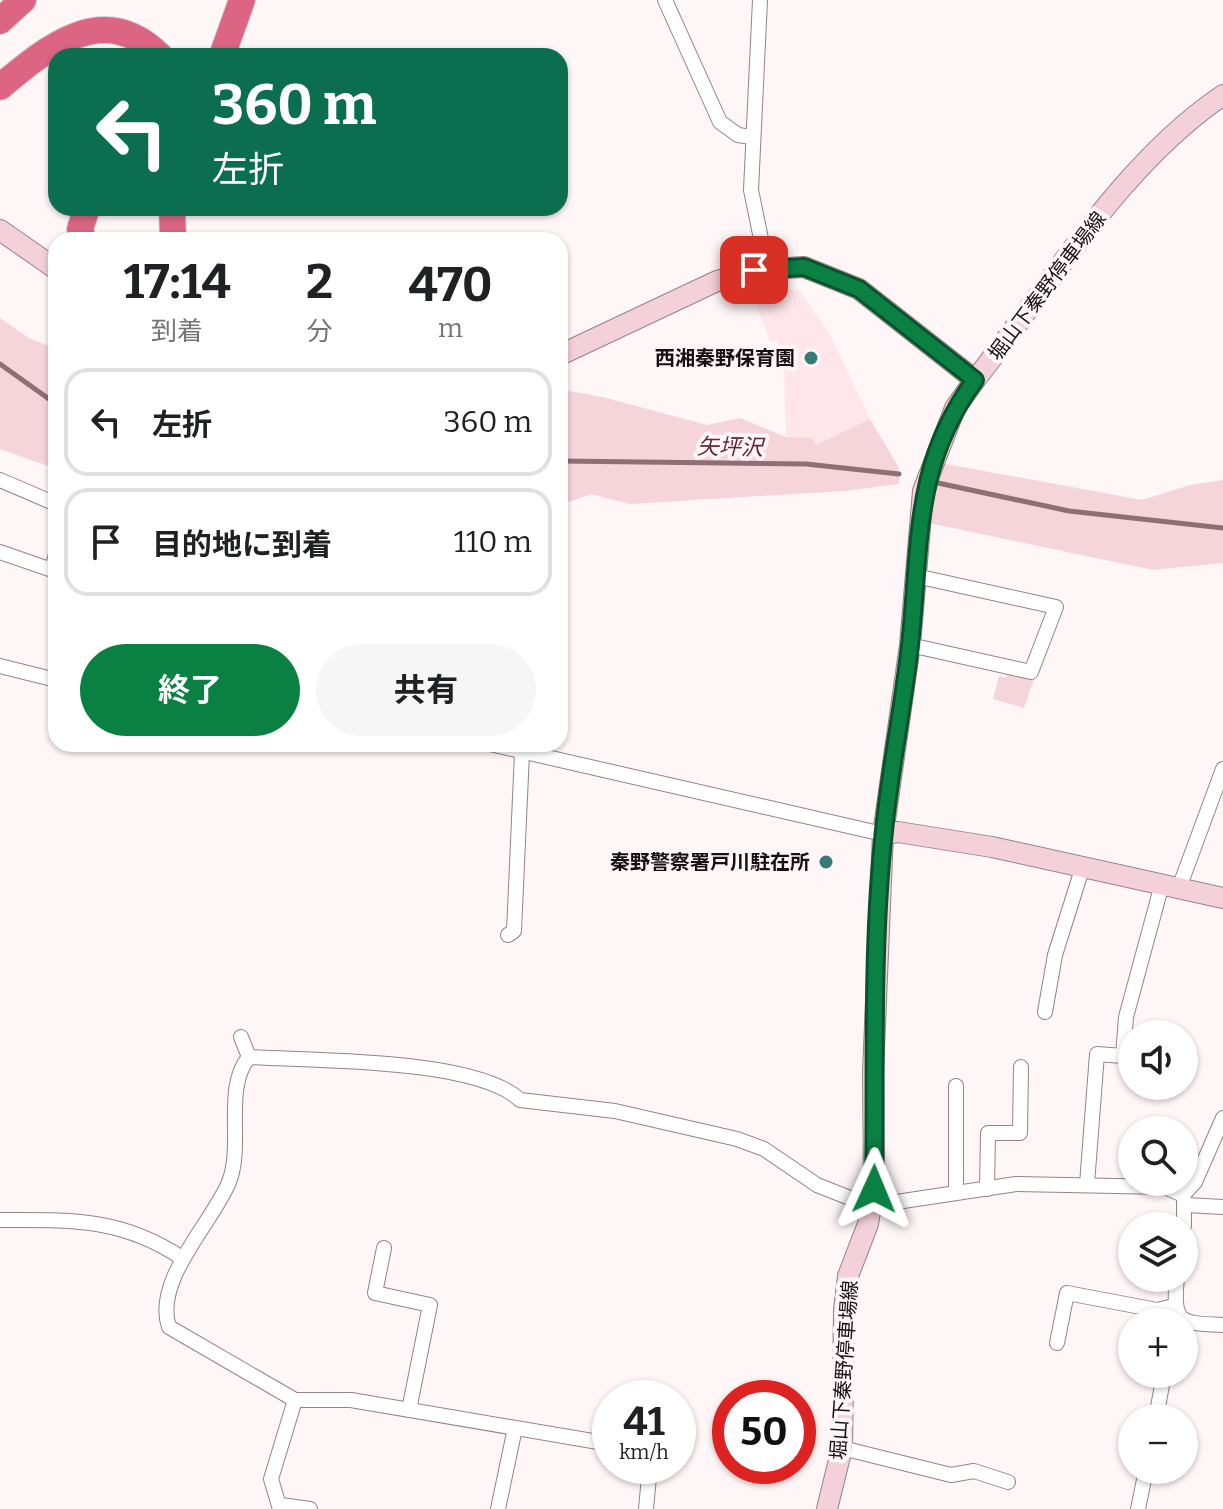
<!DOCTYPE html>
<html lang="ja">
<head>
<meta charset="utf-8">
<style>
  body { margin:0; font-family:Bitter,"Noto Sans JP",serif; background:#f6f6f6; color:#202124; height:100vh; display:flex; flex-direction:column; font-size:30px; white-space:nowrap }
  * { box-sizing:border-box; margin:0 }
  p { font-size:26px; color:#757577 }
  .icon { flex:none; width:44px; height:44px; fill:none; stroke:currentColor; stroke-width:2; stroke-linecap:round; stroke-linejoin:round }
  .map { position:relative; flex:1; overflow:hidden }
  .drawer { position:absolute; left:48px; top:232px; width:520px; height:520px; display:flex; flex-direction:column; background:#fff; border-radius:24px; box-shadow:0 2px 6px #0004 }
  .drawer>* { flex:none }
  .banner { position:absolute; left:48px; top:48px; width:520px; height:168px; border-radius:24px; box-shadow:0 2px 6px #0004; background:#0b6e4f; color:#fff; overflow:hidden }
  .controls { position:absolute; left:1118px; top:1020px; display:grid; gap:16px }
  .controls a { display:grid; place-items:center; width:80px; height:80px; border-radius:50%; background:#fff; box-shadow:0 2px 6px #0004; font-size:40px }
  .speed { position:absolute; left:592px; top:1380px; display:flex; gap:16px; font-size:40px; font-weight:700; text-align:center }
  .speed>* { display:grid; place-content:center; width:104px; height:104px; border-radius:50%; background:#fff; box-shadow:0 2px 6px #0004; line-height:1 }
  .speed small { font-size:20px; font-weight:400 }
  .speed .limit { border:12px solid #d22; background:#fff; color:#111 }
  .pin { position:absolute; display:grid; place-items:center; width:68px; height:68px; color:#fff; margin:-34px; border-radius:16px; box-shadow:0 4px 12px #0006 }
  .me { position:absolute; width:88px; margin:-44px; rotate:1deg; stroke-linejoin:round; filter:drop-shadow(0 0 6px #0008) }
  .turn { display:flex; align-items:center; gap:28px; height:168px; padding:0 32px; font-size:36px }
  .turn .icon { width:104px; height:104px; stroke-width:2.5 }
  .turn b { display:block; font-size:56px; line-height:68px }
  .eta { display:flex; justify-content:space-evenly; align-items:center; height:136px; text-align:center }
  .eta b { font-size:48px; font-weight:700; line-height:56px }
  .button { display:flex; gap:16px; margin-top:auto; padding:16px 32px }
  .button a { flex:1; height:92px; border-radius:48px; background:#0b8043; color:#fff; font-size:32px; font-weight:700; line-height:92px; text-align:center }
  .button a+a { background:#f6f6f6; color:#202124 }
  ul { padding:0; list-style:none }
  li { display:flex; align-items:center; gap:24px; height:108px; margin:0 16px 12px; padding:0 16px; border:4px solid #e0e0e0; border-radius:24px }
  li div { flex:1 }
  li b { display:block; font-size:30px }
  li em { font-style:normal }
  .map>svg:first-child { display:block }
  .built { fill:#ffe6ea }
  .green { fill:#f6d5da }
  .lines { fill:none; stroke-linecap:round; stroke-linejoin:round }
  .stream { stroke:#8f6e74; stroke-width:5 }
  .street-casing { stroke:#978286; stroke-width:16 }
  .secondary-casing { stroke:#978286; stroke-width:22 }
  .highway-casing { stroke:#d5d4d4; stroke-width:28 }
  .street { stroke:#fff; stroke-width:14 }
  .secondary { stroke:#f4d1da; stroke-width:20 }
  .highway { stroke:#db6583; stroke-width:26 }
  .route-casing { stroke:#07532c; stroke-width:20 }
  .route { stroke:#0b8043; stroke-width:14 }
  .poi-dot { fill:#357c75; stroke:#fff6f7; stroke-width:3 }
  .labels { text-anchor:middle; dominant-baseline:central; stroke-width:8; stroke-linejoin:round; paint-order:stroke }
  .street-label { font-size:20px; fill:#170f11; stroke:#fff6f7 }
  .poi-label { font-size:20px; font-weight:bold; fill:#170f11; stroke:#fff6f7; text-anchor:end }
  .water-label { font-size:22px; font-style:italic; fill:#612736; stroke:#fff6f7 }
</style>
</head>
<body>
<div class="map">
<svg width="1223" height="1509" viewBox="0 0 1223 1509">
  <rect width="100%" height="100%" fill="#fff6f7"/>
  <!-- built -->
  <polygon class="built" points="778,287 800,291 830,335 870,419 816,445 786,436 784,373 777,340 770,342 756,304 764,288"/>
  <!-- green -->
  <g class="green">
    <polygon points="0,318 29,338 56,349 56,469 0,449"/>
    <polygon points="569,391 603,397 707,425 740,418 786,437 813,438 816,445 870,419 899,468 899,484 844,491 630,504 591,494 560,505 560,395"/>
    <polygon points="941,463 1142,500 1190,485 1223,480 1223,563 1153,570 929,523"/>
    <polygon points="1007,674 1034,679 1024,708 993,699 999,676 1006,678"/>
  </g>
  <g class="lines">
    <!-- stream -->
    <g class="stream">
      <polyline points="0,364 56,404"/>
      <polyline points="560,461 806,464 899,474"/>
      <polyline points="938,483 1069,511 1223,528"/>
    </g>
    <defs>
      <g id="street">
        <polyline points="665,0 720,122 738,135 752,137"/>
        <polyline points="760,0 751,190 767,268"/>
        <polyline points="0,480 56,504"/>
        <polyline points="0,552 52,570 56,554"/>
        <polyline points="910,645 1031,672 1056,607 916,576"/>
        <polyline points="0,666 56,680"/>
        <polyline points="490,744 883,834"/>
        <polyline points="1179,888 1223,769"/>
        <polyline points="508,935 514,931 522,753"/>
        <polyline points="1045,1012 1055,955 1083,866"/>
        <polyline points="241,1037 249,1057"/>
        <path d="M249,1057C312,1061 476,1058 520,1100L615,1111L737,1139L764,1149L817,1185L870,1206L1016,1184L1165,1187L1183,1195"/>
        <path d="M249,1057C223,1088 244,1144 229,1182C213,1222 153,1280 169,1327L295,1400H351L610,1444"/>
        <polyline points="1087,1184 1097,1054 1123,1056 1126,1017 1162,884"/>
        <polyline points="987,1189 988,1133 1020,1133 1021,1067"/>
        <polyline points="956,1192 956,1086"/>
        <polyline points="1183,1195 1195,1182 1223,1118"/>
        <polyline points="1186,1205 1223,1207"/>
        <path d="M0,1220C69,1220 121,1217 182,1258"/>
        <polyline points="1184,1226 1184,1199"/>
        <polyline points="384,1248 375,1293 430,1305 409,1410"/>
        <path d="M1177,1278C1172,1324 1180,1323 1223,1325"/>
        <polyline points="1057,1343 1067,1293 1157,1310 1174,1306"/>
        <polyline points="1156,1418 1164,1374"/>
        <polyline points="842,1448 951,1475 974,1471 1008,1482"/>
        <polyline points="281,1505 310,1509"/>
        <polyline points="280,1509 271,1479 295,1400"/>
        <polyline points="498,1509 515,1428"/>
        <polyline points="646,1509 650,1466"/>
        <polyline points="1138,1509 1146,1470"/>
      </g>
      <g id="secondary">
        <polyline points="0,230 56,269"/>
        <polyline points="560,355 717,281 754,270 804,267 859,289 975,380"/>
        <polyline points="883,834 898,832 992,847 1223,898"/>
        <path d="M827,1509L842,1448L844,1310L848,1276L868,1224L874,1189L873,1072L883,834L910,645L923,491L955,408L975,380C1051,284 1121,164 1223,95"/>
      </g>
      <g id="highway">
        <polyline points="0,21 23,0"/>
        <polyline points="222,56 242,0"/>
        <path d="M0,87C49,46 104,0 160,56"/>
        <polyline points="172,208 173,240"/>
        <polyline points="83,240 80,229 87,208"/>
      </g>
    </defs>
    <!-- street casing -->
    <use href="#street" class="street-casing"/>
    <!-- secondary casing -->
    <use href="#secondary" class="secondary-casing"/>
    <!-- highway casing -->
    <use href="#highway" class="highway-casing"/>
    <!-- street -->
    <use href="#street" class="street"/>
    <!-- secondary -->
    <use href="#secondary" class="secondary"/>
    <!-- highway -->
    <use href="#highway" class="highway"/>
  </g>
  <g class="lines">
    <defs>
      <path id="route" d="M754,270L804,267L859,289L975,380C912,466 921,546 910,645C903,708 890,769 884,831C871,950 876,1070 874,1189"/>
    </defs>
    <!-- route casing -->
    <use href="#route" class="route-casing"/>
    <!-- route -->
    <use href="#route" class="route"/>
  </g>
  <!-- markers -->
  <g class="poi-dot">
    <circle cx="811" cy="358" r="8"/>
    <circle cx="826" cy="862" r="8"/>
  </g>
  <g class="labels">
    <!-- street labels -->
    <g class="street-label">
      <text transform="translate(1047 286) rotate(-53)">堀山下秦野停車場線</text>
      <text transform="translate(844 1370) rotate(-86)">堀山下秦野停車場線</text>
    </g>
    <!-- poi labels -->
    <g class="poi-label">
      <text x="795" y="358">西湘秦野保育園</text>
      <text x="810" y="862">秦野警察署戸川駐在所</text>
    </g>
    <!-- water labels -->
    <g class="water-label">
      <text transform="translate(730 447) rotate(1)">矢坪沢</text>
    </g>
  </g>
</svg>
<div class="controls">
<a><svg class="icon" aria-label="sound" viewBox="0 0 24 24"><path d="M4 9h4l5-4v14l-5-4H4zM17 9q2 3 0 6"/></svg></a>
<a><svg class="icon" aria-label="search" viewBox="0 0 24 24"><circle cx="10" cy="10" r="6"/><path d="M15 15l6 6"/></svg></a>
<a><svg class="icon" aria-label="layers" viewBox="0 0 24 24"><path d="M12 4l9 5-9 5-9-5zM3 14l9 5 9-5"/></svg></a>
<a>+</a>
<a>−</a>
</div>
<div class="speed"><div>41<small>km/h</small></div><div class="limit">50</div></div>
<div class="pin" style="left:754px;top:270px;background:#d93025"><svg class="icon" aria-label="arrive" viewBox="0 0 24 24"><path d="M6 21V4h12l-3 4 3 4H6"/></svg></div>
<svg class="me" style="left:874px;top:1189px" viewBox="-20 -20 40 40"><path d="M0-17L14 15 0 8-14 15z" fill="#0b8043" stroke="#fff" stroke-width="4"/></svg>
<div class="banner">
<div class="turn"><svg class="icon" aria-label="left" viewBox="0 0 24 24"><path d="M17 20v-9H6M10 6l-5 5 5 5"/></svg><div><b>360 m</b>左折</div></div>
</div>
<section class="drawer">
<div class="eta">
<div><b>17:14</b><p>到着</p></div>
<div><b>2</b><p>分</p></div>
<div><b>470</b><p>m</p></div>
</div>
<ul>
<li><svg class="icon" aria-label="left" viewBox="0 0 24 24"><path d="M17 20v-9H6M10 6l-5 5 5 5"/></svg><div><b>左折</b></div><em>360 m</em></li>
<li><svg class="icon" aria-label="arrive" viewBox="0 0 24 24"><path d="M6 21V4h12l-3 4 3 4H6"/></svg><div><b>目的地に到着</b></div><em>110 m</em></li>
</ul>
<div class="button"><a>終了</a><a>共有</a></div>
</section>
</div>
</body>
</html>
